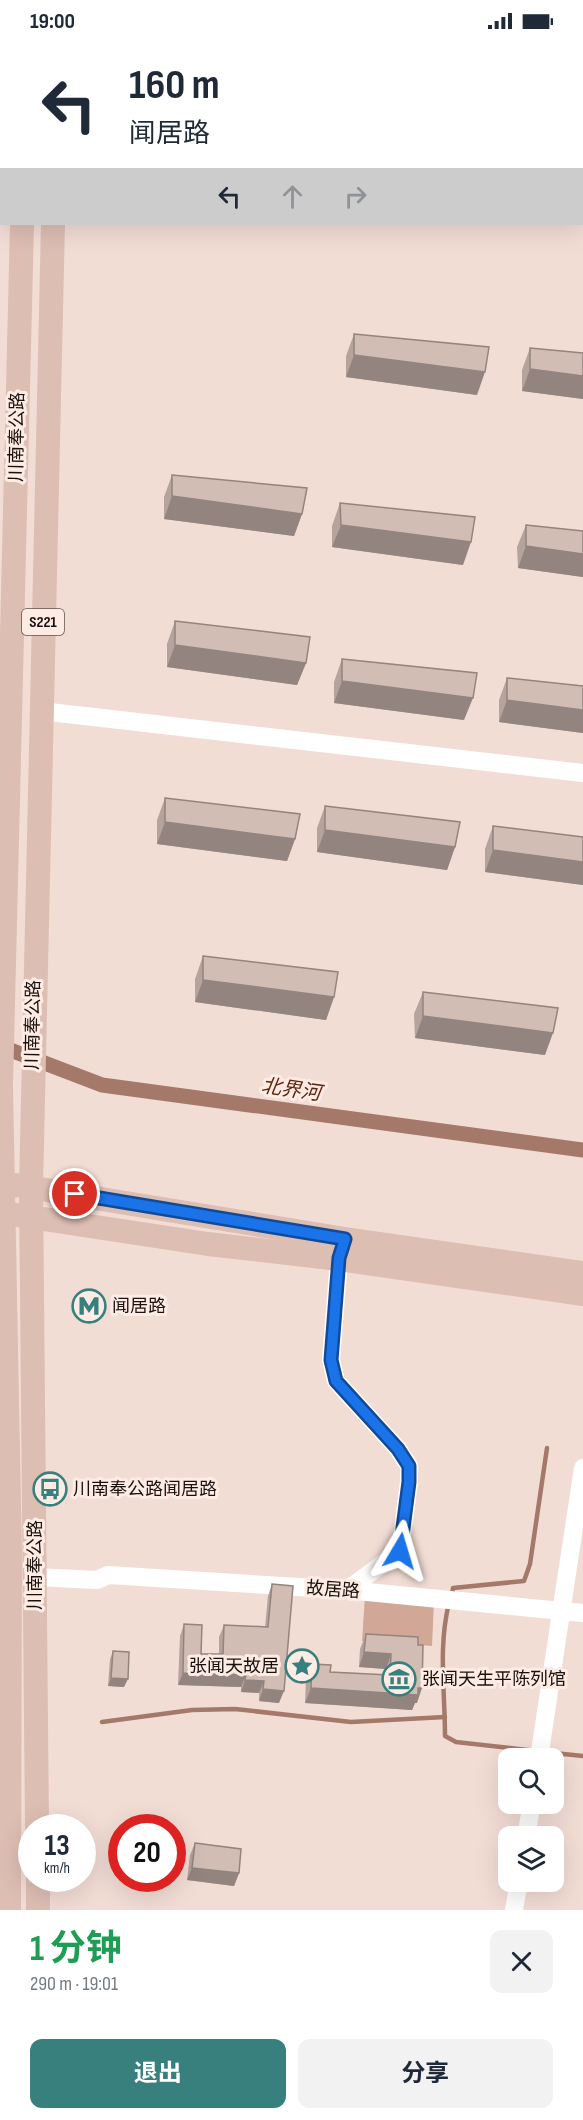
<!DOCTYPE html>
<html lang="zh">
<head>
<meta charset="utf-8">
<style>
  body { margin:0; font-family:"Sofia Sans Condensed","Noto Sans SC",sans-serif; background:#f2f2f3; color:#1f2937; height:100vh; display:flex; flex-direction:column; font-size:22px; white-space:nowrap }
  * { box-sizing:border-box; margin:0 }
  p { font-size:20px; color:#747a83 }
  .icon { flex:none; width:33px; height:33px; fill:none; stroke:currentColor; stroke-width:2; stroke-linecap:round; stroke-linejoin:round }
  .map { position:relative; height:1868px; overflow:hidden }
  .details { display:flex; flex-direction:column; background:#fff; flex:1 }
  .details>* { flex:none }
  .guide { position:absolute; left:0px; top:0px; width:584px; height:183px; box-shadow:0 6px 24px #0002; background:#fff; color:#1f2937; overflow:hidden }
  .controls { position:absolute; left:498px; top:1706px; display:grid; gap:12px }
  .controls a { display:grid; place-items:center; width:66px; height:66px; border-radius:12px; background:#fff; box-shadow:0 6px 24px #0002; font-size:30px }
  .speed { position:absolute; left:18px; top:1772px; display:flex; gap:12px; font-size:30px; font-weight:700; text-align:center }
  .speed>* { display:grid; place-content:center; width:78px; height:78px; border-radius:50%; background:#fff; box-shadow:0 6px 24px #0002; line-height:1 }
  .speed small { font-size:15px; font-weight:400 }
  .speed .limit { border:9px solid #d22; background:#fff; color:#111 }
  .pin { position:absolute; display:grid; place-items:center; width:51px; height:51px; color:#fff; margin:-26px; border:3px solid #fff; border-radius:50%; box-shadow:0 2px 6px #0007 }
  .me { position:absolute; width:66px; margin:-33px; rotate:7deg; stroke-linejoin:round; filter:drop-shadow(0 0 4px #0008) }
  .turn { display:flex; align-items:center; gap:21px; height:126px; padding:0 30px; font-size:27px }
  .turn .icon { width:78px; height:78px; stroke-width:2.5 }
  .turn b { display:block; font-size:42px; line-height:51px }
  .lanes { display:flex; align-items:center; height:57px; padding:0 30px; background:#0003; justify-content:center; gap:30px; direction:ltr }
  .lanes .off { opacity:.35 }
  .round { display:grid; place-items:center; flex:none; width:63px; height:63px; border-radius:12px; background:#f2f2f3 }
  .head { display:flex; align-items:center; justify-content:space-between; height:102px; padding:0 30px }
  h1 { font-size:36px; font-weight:700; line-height:45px; color:#1e9e55 }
  .cta { display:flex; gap:12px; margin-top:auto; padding:12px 30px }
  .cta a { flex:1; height:69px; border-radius:12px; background:#38807d; color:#fff; font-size:24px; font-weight:700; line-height:69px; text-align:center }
  .cta a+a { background:#f2f2f3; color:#1f2937 }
  .status { display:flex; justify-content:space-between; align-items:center; height:42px; padding:0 30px; background:#fff; direction:ltr }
  .status svg { height:16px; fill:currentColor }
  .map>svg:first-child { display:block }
  .garden { fill:#d1a898 }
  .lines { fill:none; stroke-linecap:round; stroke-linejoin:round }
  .stream { stroke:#a57969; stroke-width:4.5 }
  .canal { stroke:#a57969; stroke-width:15 }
  .minor { stroke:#fff; stroke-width:18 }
  .major { stroke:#ddbeb3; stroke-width:24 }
  .wall { fill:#b5a39c }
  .shaded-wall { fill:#93847f }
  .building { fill:#d2bdb5; stroke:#93847f; stroke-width:1.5 }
  .route-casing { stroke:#114b97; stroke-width:15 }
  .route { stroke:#1a73e8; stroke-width:10 }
  .labels { text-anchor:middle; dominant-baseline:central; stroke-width:6; stroke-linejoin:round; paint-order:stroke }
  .shield { fill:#fdebe4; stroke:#5d524e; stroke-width:1.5 }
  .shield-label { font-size:16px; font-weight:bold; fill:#18110e }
  .street-label { font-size:18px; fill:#18110e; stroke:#fdebe4 }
  .poi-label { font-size:18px; fill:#18110e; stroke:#fdebe4; text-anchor:start }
  .water-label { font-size:20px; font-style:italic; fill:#5f260e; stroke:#fdebe4 }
</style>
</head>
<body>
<div class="status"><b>19:00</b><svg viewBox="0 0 49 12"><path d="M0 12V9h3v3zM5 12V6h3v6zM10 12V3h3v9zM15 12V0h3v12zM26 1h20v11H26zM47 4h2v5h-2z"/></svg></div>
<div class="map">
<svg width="583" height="1868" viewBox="0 0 583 1868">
  <rect width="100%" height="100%" fill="#f2ddd5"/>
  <!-- garden -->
  <polygon class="garden" points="365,1554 434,1559 432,1604 362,1599"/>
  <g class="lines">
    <!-- stream -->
    <g class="stream">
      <polyline points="452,1553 453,1546 524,1539 530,1522 547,1406"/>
      <path d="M449,1561C438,1605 445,1649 445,1694L456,1700L536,1709"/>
      <polyline points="102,1680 192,1668 235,1667 351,1680 445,1675"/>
      <polyline points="544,1710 583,1714"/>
    </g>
    <!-- canal -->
    <polyline class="canal" points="0,1004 102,1043 583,1108"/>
    <!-- minor -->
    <g class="minor">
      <polyline points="582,20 583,2"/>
      <polyline points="0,102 2,102"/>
      <polyline points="582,124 583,124"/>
      <polyline points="582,143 583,143"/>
      <polyline points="41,669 583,731"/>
      <polyline points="343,1205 339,1217 331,1318 336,1339 398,1407 409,1424 409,1440 400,1509 347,1548"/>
      <polyline points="35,1535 97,1538 108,1533 347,1548 583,1571"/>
      <polyline points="539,1716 583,1426"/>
      <polyline points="526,1794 532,1761"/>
      <polyline points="514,1868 519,1839"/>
    </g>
    <!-- major -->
    <g class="major">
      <polyline points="27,2 27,0"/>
      <polyline points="57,2 57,0"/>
      <polyline points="16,1143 345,1197 583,1231"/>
      <polyline points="17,1173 208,1202 339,1217 583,1252"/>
      <polyline points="37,1785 31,1145 53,182"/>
      <polyline points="38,1836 38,1868"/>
      <polyline points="9,1868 10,1514 1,1044 22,182"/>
    </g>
  </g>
  <!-- wall -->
  <g class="wall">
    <polygon points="354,292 477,353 346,335 346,314"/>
    <polygon points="530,306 583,311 583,357 522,349 522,328"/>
    <polygon points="172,433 302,472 294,494 164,477 164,455"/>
    <polygon points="340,461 463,523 332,505 332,484"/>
    <polygon points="526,483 583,489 583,535 518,526 517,505"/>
    <polygon points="175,579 306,621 297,643 167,625 167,602"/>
    <polygon points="342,617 464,678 334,661 334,640"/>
    <polygon points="507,636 583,644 583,691 499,680 499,658"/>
    <polygon points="165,756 295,797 287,819 157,802 157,778"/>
    <polygon points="325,764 455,805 447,828 317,810 317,786"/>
    <polygon points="493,784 583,795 583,843 485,830 485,807"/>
    <polygon points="203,914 334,955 326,978 195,960 195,937"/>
    <polygon points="423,950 545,1013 415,996 414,972"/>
    <polygon points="272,1542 279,1661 259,1659 259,1651 241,1650 241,1645 178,1643 180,1594 184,1582 201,1612 219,1612 219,1595 224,1583 265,1585 268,1554"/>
    <polygon points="366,1592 418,1595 417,1661 415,1661 412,1668 305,1661 306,1637 312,1622 330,1630 385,1633 386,1627 359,1625 360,1607"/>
    <polygon points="113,1609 124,1645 108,1644 110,1617"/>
    <polygon points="195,1801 239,1831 234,1844 187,1838 190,1813"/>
  </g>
  <!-- shaded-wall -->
  <g class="shaded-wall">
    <polygon points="354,313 485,330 477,353 346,335"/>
    <polygon points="530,327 583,334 583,357 522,349"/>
    <polygon points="172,454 302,472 294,494 164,477"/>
    <polygon points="341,483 471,500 463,523 332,505"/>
    <polygon points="526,504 583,512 583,535 518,526"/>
    <polygon points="175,603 306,621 297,643 167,625"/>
    <polygon points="342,639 473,656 464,678 334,661"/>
    <polygon points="507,658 583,668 583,691 499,680"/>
    <polygon points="165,780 295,797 287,819 157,802"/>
    <polygon points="325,788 455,805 447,828 317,810"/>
    <polygon points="493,808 583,820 583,843 485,830"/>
    <polygon points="203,938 334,955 326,978 195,960"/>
    <polygon points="423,974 553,991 545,1013 415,996"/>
    <polygon points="364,1610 391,1612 386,1627 359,1625"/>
    <polygon points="183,1631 246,1633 241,1645 178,1643"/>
    <polygon points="111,1636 128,1637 124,1645 108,1644"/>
    <polygon points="245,1638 264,1639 259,1651 241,1650"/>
    <polygon points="311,1646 422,1646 417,1661 415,1661 412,1668 305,1661"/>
    <polygon points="263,1647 284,1649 279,1661 259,1659"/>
    <polygon points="192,1826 239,1831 234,1844 187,1838"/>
  </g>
  <!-- building -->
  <g class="building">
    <polygon points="180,0 420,0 436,2 180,2"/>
    <polygon points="354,292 489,305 485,330 354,313"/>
    <polygon points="530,306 583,311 583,334 530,327"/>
    <polygon points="172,433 307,446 302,472 172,454"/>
    <polygon points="340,461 475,475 471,500 341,483"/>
    <polygon points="526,483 583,489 583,512 526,504"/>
    <polygon points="175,579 310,595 306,621 175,603"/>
    <polygon points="342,617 477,631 473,656 342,639"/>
    <polygon points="507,636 583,644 583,668 507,658"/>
    <polygon points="165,756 300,772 295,797 165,780"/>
    <polygon points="325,764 460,780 455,805 325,788"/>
    <polygon points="493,784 583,795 583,820 493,808"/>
    <polygon points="203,914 338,930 334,955 203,938"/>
    <polygon points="423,950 558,966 553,991 423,974"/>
    <polygon points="272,1542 293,1544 284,1649 263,1647 264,1639 245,1638 246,1633 183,1631 184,1582 202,1583 201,1612 223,1612 224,1583 268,1585"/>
    <polygon points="366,1592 418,1595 418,1603 423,1603 422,1646 418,1646 418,1653 311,1646 312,1622 331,1623 330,1630 390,1633 391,1612 364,1610"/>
    <polygon points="113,1609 129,1610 128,1637 111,1636"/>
    <polygon points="195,1801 241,1807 239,1831 192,1826"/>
  </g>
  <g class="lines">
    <defs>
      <polyline id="route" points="75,1152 345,1197 339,1216 331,1318 336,1339 398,1407 409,1424 409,1440 400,1509"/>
    </defs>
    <!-- route casing -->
    <use href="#route" class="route-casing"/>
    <!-- route -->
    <use href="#route" class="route"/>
  </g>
  <!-- icons -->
  <defs>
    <symbol id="metro-ring" viewBox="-11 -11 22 22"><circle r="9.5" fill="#fdebe4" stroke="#38807d" stroke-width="1.5"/><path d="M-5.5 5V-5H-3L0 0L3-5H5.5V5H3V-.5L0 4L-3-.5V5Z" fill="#38807d"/></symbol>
    <symbol id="bus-ring" viewBox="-11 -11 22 22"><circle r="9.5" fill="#fdebe4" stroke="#38807d" stroke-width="1.5"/><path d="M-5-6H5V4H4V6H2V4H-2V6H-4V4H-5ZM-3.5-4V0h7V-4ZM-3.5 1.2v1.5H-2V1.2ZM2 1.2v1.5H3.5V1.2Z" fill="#38807d"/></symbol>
    <symbol id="sight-ring" viewBox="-11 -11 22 22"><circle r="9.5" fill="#fdebe4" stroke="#38807d" stroke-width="1.5"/><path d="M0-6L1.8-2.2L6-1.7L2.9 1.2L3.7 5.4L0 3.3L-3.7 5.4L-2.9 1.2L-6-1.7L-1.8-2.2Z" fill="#38807d"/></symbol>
    <symbol id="museum-ring" viewBox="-11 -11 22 22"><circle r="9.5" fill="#fdebe4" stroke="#38807d" stroke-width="1.5"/><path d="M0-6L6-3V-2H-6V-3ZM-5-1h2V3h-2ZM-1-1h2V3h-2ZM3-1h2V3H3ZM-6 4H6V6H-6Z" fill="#38807d"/></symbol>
  </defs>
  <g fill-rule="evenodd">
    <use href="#metro-ring" x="70" y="1245" width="38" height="38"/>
    <use href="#bus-ring" x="31" y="1428" width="38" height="38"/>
    <use href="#sight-ring" x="283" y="1605" width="38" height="38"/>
    <use href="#museum-ring" x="380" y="1618" width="38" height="38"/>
  </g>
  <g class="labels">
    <!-- shield labels -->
    <rect class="shield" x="22" y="567" width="42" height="26" rx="4.5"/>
    <g class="shield-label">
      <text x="43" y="580">S221</text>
    </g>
    <!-- street labels -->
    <g class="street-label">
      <text transform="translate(17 395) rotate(-89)">川南奉公路</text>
      <text transform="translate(33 983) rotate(-89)">川南奉公路</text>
      <text transform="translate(35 1523) rotate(-90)">川南奉公路</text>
      <text transform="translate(333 1548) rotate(4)">故居路</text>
    </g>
    <!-- poi labels -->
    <g class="poi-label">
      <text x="112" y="1264">闻居路</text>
      <text x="73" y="1447">川南奉公路闻居路</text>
      <text x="279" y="1624" text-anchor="end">张闻天故居</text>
      <text x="422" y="1637">张闻天生平陈列馆</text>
    </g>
    <!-- water labels -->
    <g class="water-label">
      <text transform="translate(291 1048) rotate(8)">北界河</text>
    </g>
  </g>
</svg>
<div class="controls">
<a><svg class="icon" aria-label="search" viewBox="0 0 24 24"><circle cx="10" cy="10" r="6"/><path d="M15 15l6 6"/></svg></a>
<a><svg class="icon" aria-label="layers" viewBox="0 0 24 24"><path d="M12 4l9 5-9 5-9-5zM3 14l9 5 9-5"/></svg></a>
</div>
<div class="speed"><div>13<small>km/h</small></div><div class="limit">20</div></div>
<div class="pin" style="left:75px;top:1152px;background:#d93025"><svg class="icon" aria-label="arrive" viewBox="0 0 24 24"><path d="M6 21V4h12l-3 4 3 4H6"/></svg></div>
<svg class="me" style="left:400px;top:1509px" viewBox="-20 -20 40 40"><path d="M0-17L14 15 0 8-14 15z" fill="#1a73e8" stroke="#fff" stroke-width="4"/></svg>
<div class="guide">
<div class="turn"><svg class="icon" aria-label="left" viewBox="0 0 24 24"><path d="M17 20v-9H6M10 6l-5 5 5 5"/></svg><div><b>160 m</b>闻居路</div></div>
<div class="lanes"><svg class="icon" aria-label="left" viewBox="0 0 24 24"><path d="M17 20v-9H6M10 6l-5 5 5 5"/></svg><svg class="icon off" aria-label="ahead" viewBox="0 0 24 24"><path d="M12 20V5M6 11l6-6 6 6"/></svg><svg class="icon off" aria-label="right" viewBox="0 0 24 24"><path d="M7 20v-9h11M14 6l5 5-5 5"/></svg></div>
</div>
</div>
<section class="details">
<div class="head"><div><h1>1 分钟</h1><p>290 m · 19:01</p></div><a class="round"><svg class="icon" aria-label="close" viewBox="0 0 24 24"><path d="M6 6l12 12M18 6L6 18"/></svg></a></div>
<div class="cta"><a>退出</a><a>分享</a></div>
</section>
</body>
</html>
